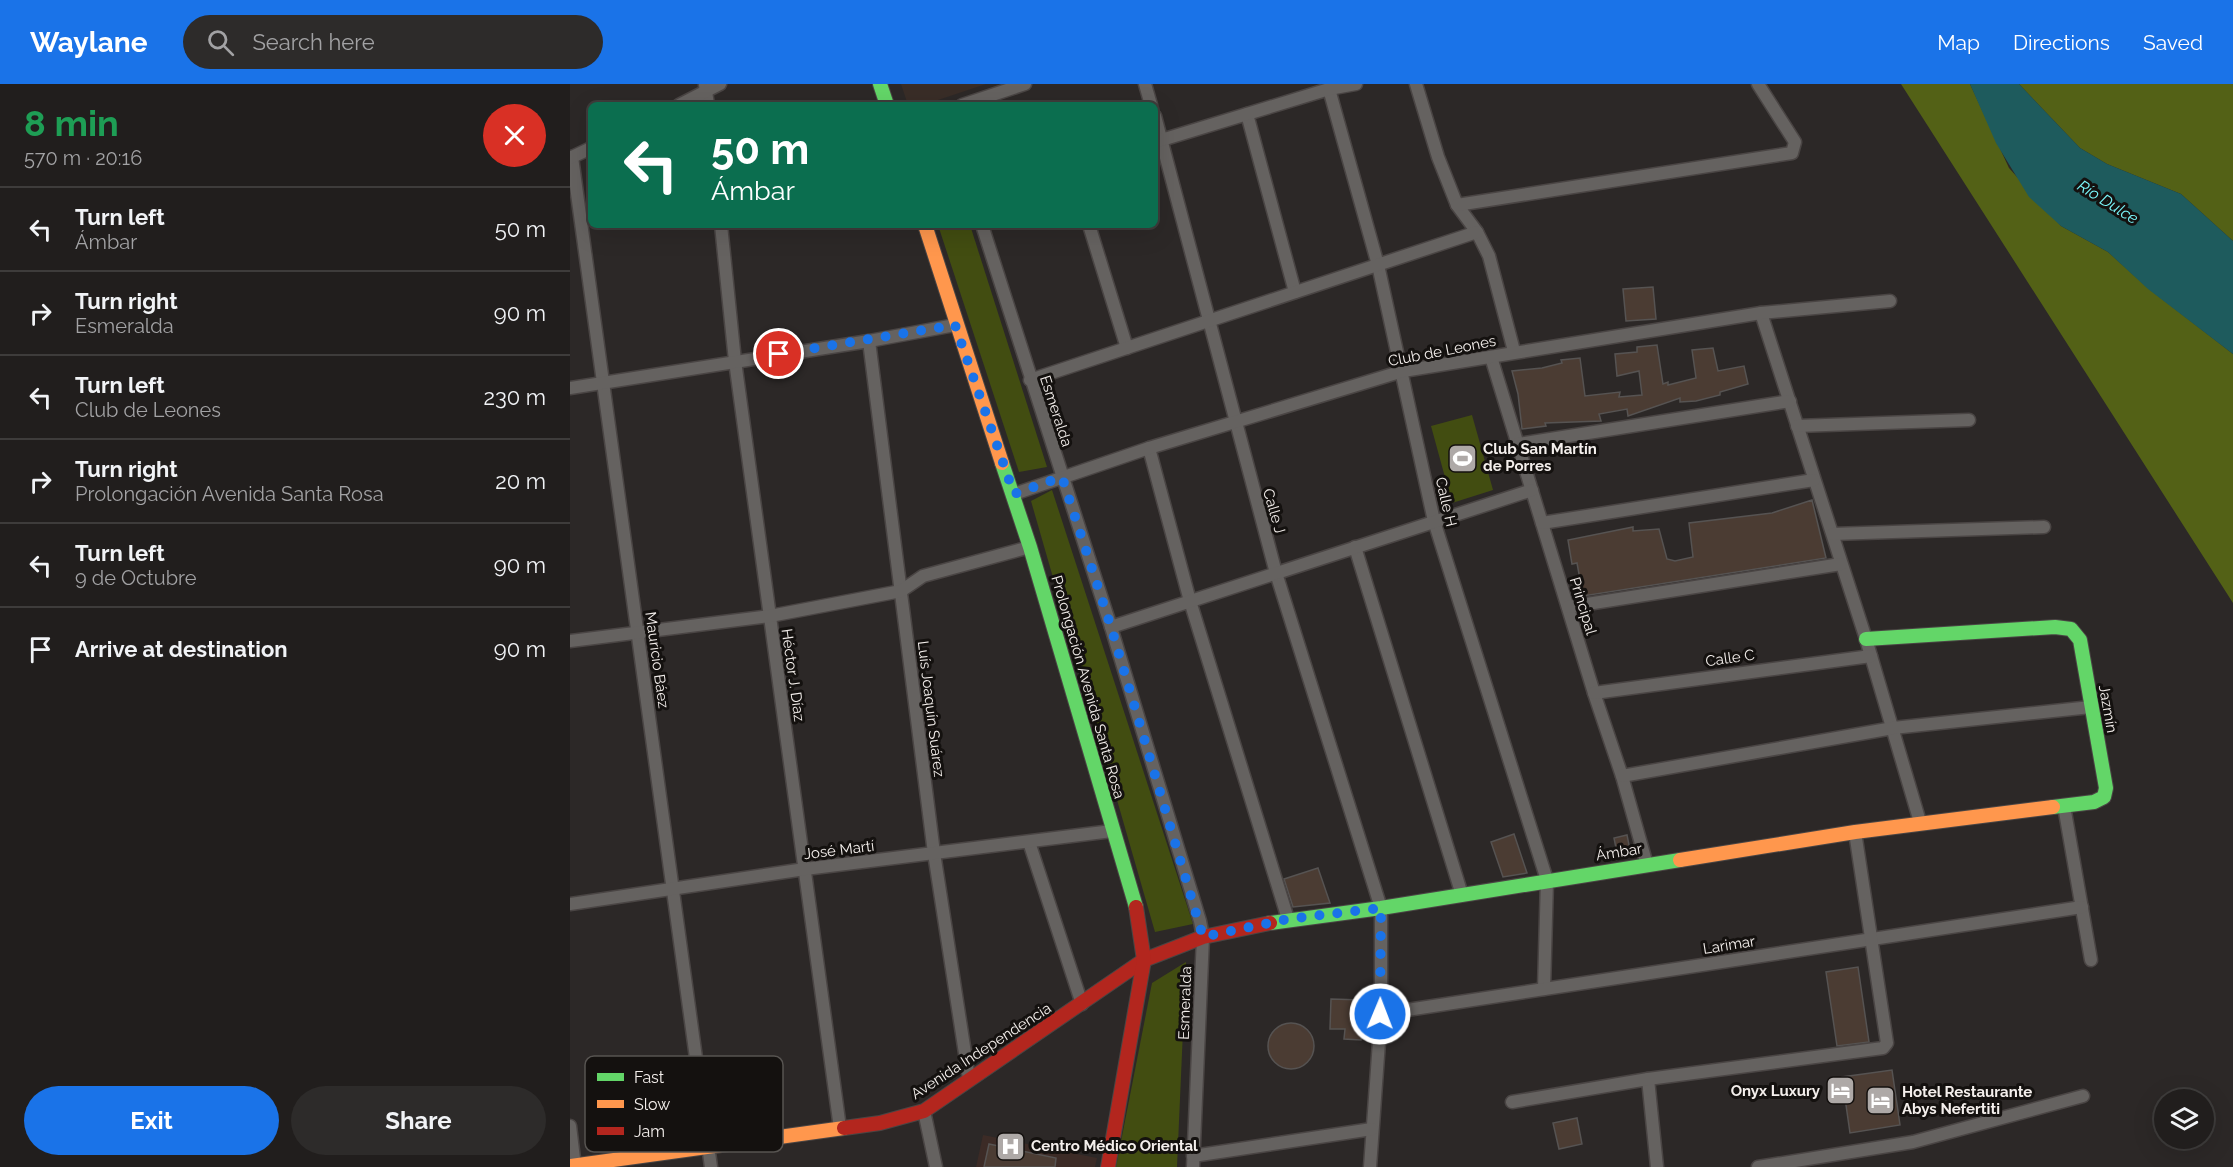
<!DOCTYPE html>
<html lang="en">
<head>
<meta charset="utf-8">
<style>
  body { margin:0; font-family:Raleway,sans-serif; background:#2d2b2a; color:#f1f3f6; height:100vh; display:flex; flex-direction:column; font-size:22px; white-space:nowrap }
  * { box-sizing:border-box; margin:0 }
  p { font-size:20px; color:#a2a2a4 }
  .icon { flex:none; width:33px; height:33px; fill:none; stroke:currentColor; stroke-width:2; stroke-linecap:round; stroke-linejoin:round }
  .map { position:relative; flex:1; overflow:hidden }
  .drawer { display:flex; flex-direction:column; background:#211e1d; width:570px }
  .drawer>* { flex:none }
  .hud { position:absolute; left:18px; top:18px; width:570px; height:126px; border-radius:9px; box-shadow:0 6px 24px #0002,0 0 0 2px #3e3c3b; background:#0b6e4f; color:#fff; overflow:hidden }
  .fabs { position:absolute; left:1584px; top:1005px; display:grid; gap:12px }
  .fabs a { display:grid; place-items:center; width:60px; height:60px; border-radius:50%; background:#211e1d; box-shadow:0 6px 24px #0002,0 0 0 2px #3e3c3b; font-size:30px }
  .pin { position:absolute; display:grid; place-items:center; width:51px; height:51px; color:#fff; margin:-26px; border:3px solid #fff; border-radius:50%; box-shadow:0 2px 6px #0007 }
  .me { position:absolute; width:66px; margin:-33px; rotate:1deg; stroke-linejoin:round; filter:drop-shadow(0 0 4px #0008) }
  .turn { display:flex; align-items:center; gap:21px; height:126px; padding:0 24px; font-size:27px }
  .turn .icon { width:78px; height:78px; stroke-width:2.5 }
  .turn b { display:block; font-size:42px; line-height:51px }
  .round { display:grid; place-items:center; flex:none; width:63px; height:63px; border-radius:32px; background:#2d2b2a }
  .headline { display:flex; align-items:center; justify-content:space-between; height:102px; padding:0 24px }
  h1 { font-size:36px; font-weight:700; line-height:45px; color:#1e9e55 }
  .cta { display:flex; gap:12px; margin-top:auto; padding:12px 24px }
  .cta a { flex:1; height:69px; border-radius:36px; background:#1a73e8; color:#fff; font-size:24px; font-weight:700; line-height:69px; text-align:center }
  .cta a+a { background:#2d2b2a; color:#f1f3f6 }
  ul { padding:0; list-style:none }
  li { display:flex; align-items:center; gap:18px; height:84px; padding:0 24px; border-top:2px solid #3e3c3b }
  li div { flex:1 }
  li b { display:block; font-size:22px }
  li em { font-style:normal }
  header { display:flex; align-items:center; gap:36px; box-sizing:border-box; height:84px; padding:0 30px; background:#1a73e8; color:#fff }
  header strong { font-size:28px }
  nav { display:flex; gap:33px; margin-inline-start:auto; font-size:21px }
  .search { width:420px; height:54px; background:#2d2b2a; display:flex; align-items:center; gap:15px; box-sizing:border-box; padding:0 21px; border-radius:33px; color:#a2a2a4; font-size:22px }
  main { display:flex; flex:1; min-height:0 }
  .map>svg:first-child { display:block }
  .built { fill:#392d27 }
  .medical { fill:#3c2b26 }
  .green { fill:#424d11 }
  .forest { fill:#536116 }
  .water { fill:#1e5b5d }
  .building { fill:#4b3c33; stroke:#565352; stroke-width:1.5 }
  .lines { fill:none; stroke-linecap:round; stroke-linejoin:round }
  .street-casing { stroke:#4a4544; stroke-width:15 }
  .fast-casing { stroke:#4a4544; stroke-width:16 }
  .slow-casing { stroke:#4a4544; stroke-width:16 }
  .jam-casing { stroke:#4a4544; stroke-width:16 }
  .street { stroke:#656260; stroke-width:12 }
  .fast { stroke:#63d668; stroke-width:14 }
  .slow { stroke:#ff974d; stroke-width:14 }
  .jam { stroke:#b3261e; stroke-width:14 }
  .route { stroke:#1a73e8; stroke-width:10; stroke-dasharray:0 18 }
  .labels { text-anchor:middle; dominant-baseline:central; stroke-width:6; stroke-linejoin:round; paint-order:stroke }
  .street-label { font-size:15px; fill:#f4efec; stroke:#14110f }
  .poi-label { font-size:15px; font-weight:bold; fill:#f4efec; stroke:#14110f; text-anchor:start }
  .water-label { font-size:16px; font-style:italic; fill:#7af7fb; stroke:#14110f }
  .key { fill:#14110f; stroke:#575451; stroke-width:1.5 }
  .key-label { font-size:16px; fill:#f4efec }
</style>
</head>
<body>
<header>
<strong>Waylane</strong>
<div class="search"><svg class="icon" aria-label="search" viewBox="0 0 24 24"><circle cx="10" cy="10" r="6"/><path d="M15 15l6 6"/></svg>Search here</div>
<nav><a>Map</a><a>Directions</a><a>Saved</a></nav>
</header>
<main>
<section class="drawer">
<div class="headline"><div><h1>8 min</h1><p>570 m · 20:16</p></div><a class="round" style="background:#d93025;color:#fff"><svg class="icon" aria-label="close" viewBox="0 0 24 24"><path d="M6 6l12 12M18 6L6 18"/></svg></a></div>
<ul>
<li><svg class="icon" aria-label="left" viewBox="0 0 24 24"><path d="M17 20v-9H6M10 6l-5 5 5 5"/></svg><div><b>Turn left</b><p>Ámbar</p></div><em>50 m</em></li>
<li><svg class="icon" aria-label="right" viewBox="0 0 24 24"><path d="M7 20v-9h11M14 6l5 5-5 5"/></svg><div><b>Turn right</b><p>Esmeralda</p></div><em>90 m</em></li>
<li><svg class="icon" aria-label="left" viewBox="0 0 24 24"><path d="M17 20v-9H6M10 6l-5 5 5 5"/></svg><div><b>Turn left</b><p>Club de Leones</p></div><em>230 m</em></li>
<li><svg class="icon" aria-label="right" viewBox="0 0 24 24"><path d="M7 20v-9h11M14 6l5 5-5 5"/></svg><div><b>Turn right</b><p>Prolongación Avenida Santa Rosa</p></div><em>20 m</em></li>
<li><svg class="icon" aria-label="left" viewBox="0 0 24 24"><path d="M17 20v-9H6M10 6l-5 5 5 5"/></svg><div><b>Turn left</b><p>9 de Octubre</p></div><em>90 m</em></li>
<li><svg class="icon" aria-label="arrive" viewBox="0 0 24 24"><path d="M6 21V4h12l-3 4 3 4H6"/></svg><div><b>Arrive at destination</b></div><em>90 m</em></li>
</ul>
<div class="cta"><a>Exit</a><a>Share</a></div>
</section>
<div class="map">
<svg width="1663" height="1083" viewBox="0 0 1663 1083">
  <rect width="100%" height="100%" fill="#2c2827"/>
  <!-- built -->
  <polygon class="built" points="331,0 416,0 353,21 338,21"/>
  <!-- medical -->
  <polygon class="medical" points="413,1051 527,1074 525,1083 406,1083"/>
  <!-- green -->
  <g class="green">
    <polygon points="368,141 400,141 477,383 449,388"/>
    <polygon points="902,331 923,406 882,419 861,342"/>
    <polygon points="482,406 623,840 585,848 461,417"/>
    <polygon points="616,878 607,1083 546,1083 582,899"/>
  </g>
  <!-- forest -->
  <g class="forest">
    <polygon points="1331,0 1400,0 1439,84 1491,142 1538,168 1579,205 1663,270 1663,519"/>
    <polygon points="1449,0 1663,0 1663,157 1611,110 1537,80 1510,64"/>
  </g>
  <!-- water -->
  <polygon class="water" points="1400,0 1449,0 1510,64 1537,80 1611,110 1663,157 1663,270 1578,205 1538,168 1491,142 1459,113 1426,59"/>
  <!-- building -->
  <g class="building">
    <polygon points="1083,203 1086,235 1056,237 1053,205"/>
    <polygon points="1087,261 1093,300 1098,298 1098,301 1126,294 1122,266 1143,264 1148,287 1174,282 1178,300 1150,308 1150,311 1126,317 1110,318 1110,314 1058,332 1057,325 1029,330 1031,337 975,339 976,342 952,345 948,310 942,287 972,284 992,279 991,276 1010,274 1015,312 1050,308 1049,313 1072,311 1069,287 1047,292 1045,270 1067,268 1067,263"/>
    <polygon points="1242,416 1256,474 1013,512 1007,479 1002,480 998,456 1063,443 1063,447 1089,445 1097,475 1105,477 1123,473 1119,439 1202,429"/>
    <polygon points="944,750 957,789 933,793 921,758"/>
    <polygon points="1057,751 1061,771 1048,774 1044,754"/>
    <polygon points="748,784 760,819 723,823 714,795"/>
    <polygon points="1288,883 1299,958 1267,962 1256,888"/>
    <polygon points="761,915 792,916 791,956 774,955 775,945 760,945"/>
    <circle cx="721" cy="962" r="23"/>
    <polygon points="1322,986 1330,1041 1280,1049 1272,993"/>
    <polygon points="1007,1034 1012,1060 989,1065 983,1039"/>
    <polygon points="419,1060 486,1074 485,1083 414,1083"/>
  </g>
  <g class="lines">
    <defs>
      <g id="street">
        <polyline points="575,0 581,21"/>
        <polyline points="846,0 868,73 887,121 907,148 919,172 944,267"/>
        <polyline points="135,1 138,21"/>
        <polyline points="759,5 808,181 864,437 977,796 974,905"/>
        <polyline points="109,21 150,0"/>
        <polyline points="392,21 455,0"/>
        <polyline points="677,30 725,208"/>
        <polyline points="585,32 706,489 811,824 811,930 800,1083"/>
        <polyline points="585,58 759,5 786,0"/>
        <polyline points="2,73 141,1083"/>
        <polyline points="0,74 21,64"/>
        <polyline points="887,121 1222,69 1225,58 1188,0"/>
        <polyline points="151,141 165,277 270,1044"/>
        <polyline points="412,141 541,543 630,837 633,853 623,1083"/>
        <polyline points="519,141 557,264"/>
        <polyline points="1191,229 1296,555 1350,738"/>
        <polyline points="299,257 364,769 399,995"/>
        <polyline points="921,273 1024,609 1052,692 1077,781"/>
        <polyline points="460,296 907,148"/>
        <polyline points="0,304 299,257 385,241"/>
        <polyline points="1227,342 1399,336"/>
        <polyline points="948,360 1220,317"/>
        <polyline points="579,364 620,517 718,835"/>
        <polyline points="444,410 579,364 833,287 1191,229 1320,217"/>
        <polyline points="972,439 1244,396"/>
        <polyline points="1263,450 1474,443"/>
        <polyline points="785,463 892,811"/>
        <polyline points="998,523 1271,480"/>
        <polyline points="541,543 962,406"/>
        <polyline points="0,557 200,532 331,507 353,492 460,463"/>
        <polyline points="1024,609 1301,572"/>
        <polyline points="1052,692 1323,644 1521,623"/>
        <polyline points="1494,722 1521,876"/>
        <polyline points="459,758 512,920"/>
        <polyline points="0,820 235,785 542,747"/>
        <polyline points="811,930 1512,823"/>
        <polyline points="1078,995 1087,1083"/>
        <polyline points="942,1018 1078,995 1313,964 1317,959 1285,748"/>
        <polyline points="354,1027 366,1083"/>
        <polyline points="0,1042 5,1083"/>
        <polyline points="623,1072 802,1045"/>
        <polyline points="1188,1083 1343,1058 1513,1012"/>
      </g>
      <g id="fast">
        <polyline points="310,0 317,21"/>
        <polyline points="432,379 460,463 566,823"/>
        <polyline points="1296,555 1485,543 1501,545 1510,556 1536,704 1534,713 1524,718 1483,723"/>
        <polyline points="700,839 811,824 1110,776"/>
      </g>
      <g id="slow">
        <polyline points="355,141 432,379"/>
        <polyline points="1110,776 1285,748 1483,723"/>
        <polyline points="0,1082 274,1044"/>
      </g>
      <g id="jam">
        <polyline points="274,1044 310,1039 354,1027 574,876 633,853 700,839"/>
        <polyline points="538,1083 574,876 566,823"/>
      </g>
    </defs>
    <!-- street casing -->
    <use href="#street" class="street-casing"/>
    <!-- fast casing -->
    <use href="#fast" class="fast-casing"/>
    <!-- slow casing -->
    <use href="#slow" class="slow-casing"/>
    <!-- jam casing -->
    <use href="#jam" class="jam-casing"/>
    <!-- street -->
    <use href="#street" class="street"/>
    <!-- fast -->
    <use href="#fast" class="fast"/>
    <!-- slow -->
    <use href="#slow" class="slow"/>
    <!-- jam -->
    <use href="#jam" class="jam"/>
  </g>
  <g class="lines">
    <!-- route -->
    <polyline class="route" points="209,270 385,241 444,410 492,393 541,543 633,853 718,835 811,824 810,930"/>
  </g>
  <!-- icons -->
  <defs>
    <symbol id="stadium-square" viewBox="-11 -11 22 22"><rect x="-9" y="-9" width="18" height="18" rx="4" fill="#aea9a7" stroke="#14110f"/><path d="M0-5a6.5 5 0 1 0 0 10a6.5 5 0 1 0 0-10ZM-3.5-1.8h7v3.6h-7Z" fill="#fff"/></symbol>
    <symbol id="hotel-square" viewBox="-11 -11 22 22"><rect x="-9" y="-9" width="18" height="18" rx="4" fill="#aea9a7" stroke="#14110f"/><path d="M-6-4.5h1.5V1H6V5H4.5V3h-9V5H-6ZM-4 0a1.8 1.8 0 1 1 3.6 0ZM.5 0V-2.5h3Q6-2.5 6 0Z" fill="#fff"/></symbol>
    <symbol id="hospital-square" viewBox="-11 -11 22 22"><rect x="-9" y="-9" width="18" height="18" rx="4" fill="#aea9a7" stroke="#14110f"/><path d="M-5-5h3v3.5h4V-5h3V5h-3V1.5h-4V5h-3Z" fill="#fff"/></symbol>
  </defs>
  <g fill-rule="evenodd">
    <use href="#stadium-square" x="876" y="358" width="33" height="33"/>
    <use href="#hotel-square" x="1254" y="990" width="33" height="33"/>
    <use href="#hotel-square" x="1294" y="1000" width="33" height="33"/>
    <use href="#hospital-square" x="424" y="1046" width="33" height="33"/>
  </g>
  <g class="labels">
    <!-- street labels -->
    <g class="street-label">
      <text transform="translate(872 267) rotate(-11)">Club de Leones</text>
      <text transform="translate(486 327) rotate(72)">Esmeralda</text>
      <text transform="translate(876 418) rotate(77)">Calle H</text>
      <text transform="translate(704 427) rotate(74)">Calle J</text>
      <text transform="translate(1013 522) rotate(73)">Principal</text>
      <text transform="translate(1160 574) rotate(-8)">Calle C</text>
      <text transform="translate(87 576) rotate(82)">Mauricio Báez</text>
      <text transform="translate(223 591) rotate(82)">Héctor J. Díaz</text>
      <text transform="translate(518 603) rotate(74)">Prolongación Avenida Santa Rosa</text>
      <text transform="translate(361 625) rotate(83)">Luís Joaquín Suárez</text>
      <text transform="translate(1538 625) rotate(80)">Jazmín</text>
      <text transform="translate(269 766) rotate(-7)">José Martí</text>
      <text transform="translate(1049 768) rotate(-9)">Ámbar</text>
      <text transform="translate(1159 861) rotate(-9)">Larimar</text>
      <text transform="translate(615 919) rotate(-88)">Esmeralda</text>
      <text transform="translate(411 967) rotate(-33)">Avenida Independencia</text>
    </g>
    <!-- poi labels -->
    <g class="poi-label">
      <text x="913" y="365">Club San Martín<tspan x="913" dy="17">de Porres</tspan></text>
      <text x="1250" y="1007" text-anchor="end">Onyx Luxury</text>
      <text x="1332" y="1008">Hotel Restaurante<tspan x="1332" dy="17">Abys Nefertiti</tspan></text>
      <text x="461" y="1062">Centro Médico Oriental</text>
    </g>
    <!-- water labels -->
    <g class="water-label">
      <text transform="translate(1538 118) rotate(32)">Río Dulce</text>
    </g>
  </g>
  <!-- legend -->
  <rect x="15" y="972" width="198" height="96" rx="9" class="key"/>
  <rect x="27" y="989" width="27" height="8" fill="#63d668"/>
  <rect x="27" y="1016" width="27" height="8" fill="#ff974d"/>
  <rect x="27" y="1043" width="27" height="8" fill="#b3261e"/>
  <g class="key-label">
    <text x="64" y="999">Fast</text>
    <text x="64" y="1026">Slow</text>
    <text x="64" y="1053">Jam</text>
  </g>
</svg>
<div class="fabs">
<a><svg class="icon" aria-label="layers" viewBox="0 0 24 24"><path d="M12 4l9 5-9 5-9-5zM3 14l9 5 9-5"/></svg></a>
</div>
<div class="pin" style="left:209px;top:270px;background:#d93025"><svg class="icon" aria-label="arrive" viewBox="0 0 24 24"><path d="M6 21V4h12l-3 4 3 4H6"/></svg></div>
<svg class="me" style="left:810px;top:930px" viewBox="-20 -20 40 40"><circle r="17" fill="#1a73e8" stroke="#fff" stroke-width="3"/><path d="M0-11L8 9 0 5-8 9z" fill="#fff"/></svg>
<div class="hud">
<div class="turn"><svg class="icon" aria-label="left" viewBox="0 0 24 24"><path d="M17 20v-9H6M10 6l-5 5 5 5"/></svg><div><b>50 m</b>Ámbar</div></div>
</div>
</div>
</main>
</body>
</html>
